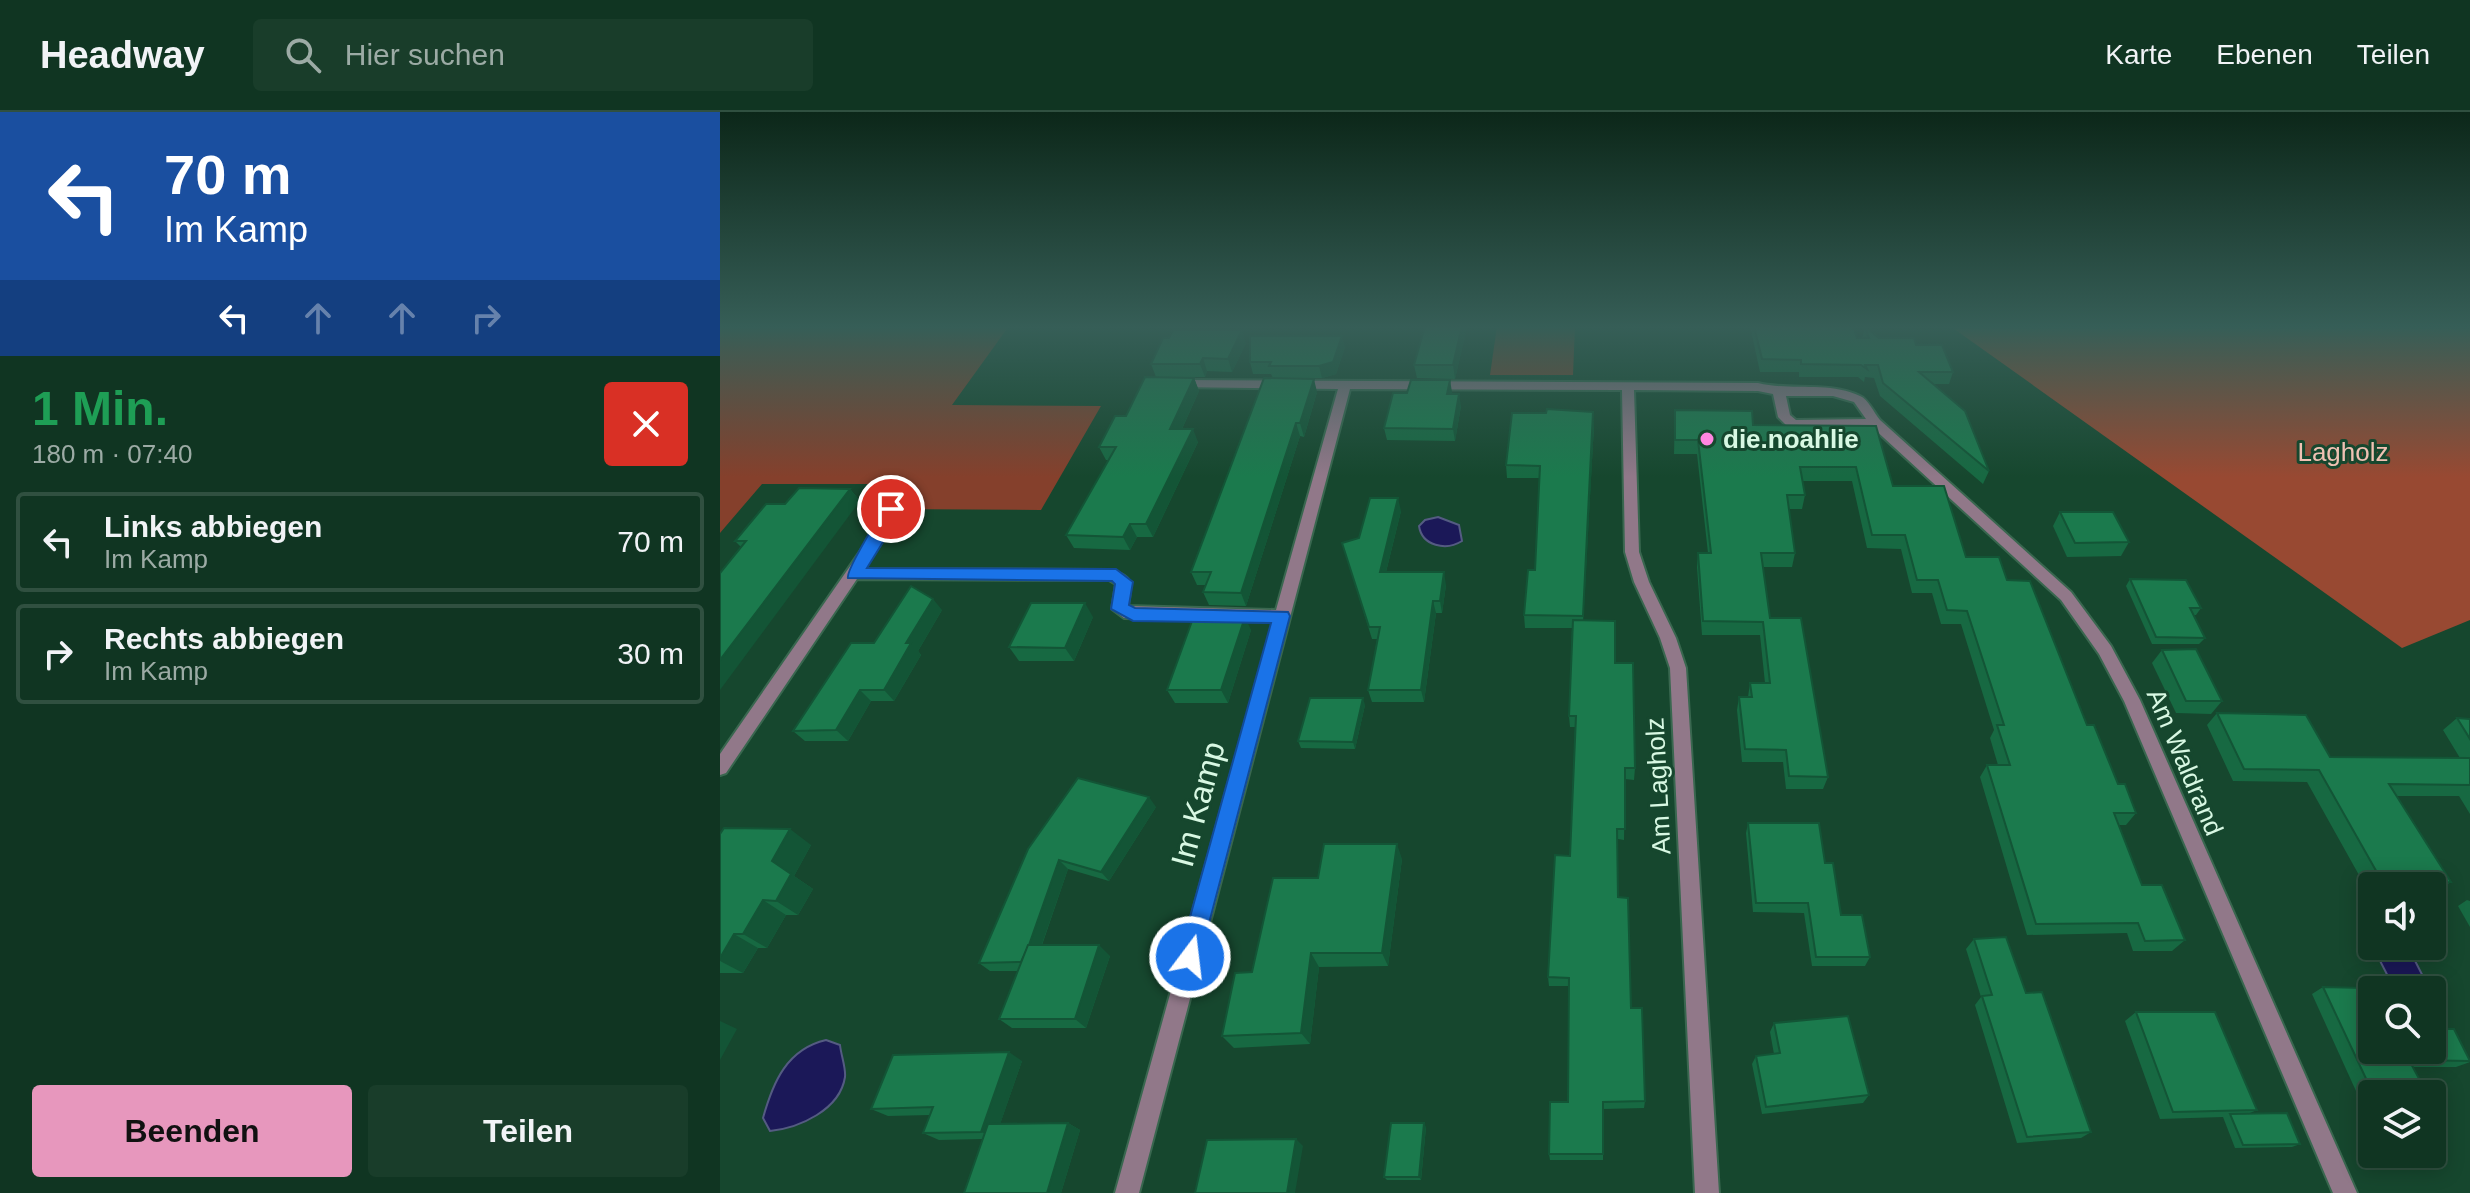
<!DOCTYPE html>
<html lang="de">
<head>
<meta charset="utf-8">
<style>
  body { margin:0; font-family:Arial,sans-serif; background:#193d2a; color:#f1f3f6; height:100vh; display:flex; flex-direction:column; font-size:30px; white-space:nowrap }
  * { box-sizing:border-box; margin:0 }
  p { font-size:26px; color:#9caba5 }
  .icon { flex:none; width:44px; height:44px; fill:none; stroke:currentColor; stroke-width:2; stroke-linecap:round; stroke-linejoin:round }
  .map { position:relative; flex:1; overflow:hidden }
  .drawer { display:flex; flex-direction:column; background:#103522; width:720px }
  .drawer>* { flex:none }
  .banner { background:#1a4fa0; color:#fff; overflow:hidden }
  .buttons { position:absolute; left:1638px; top:760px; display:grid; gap:16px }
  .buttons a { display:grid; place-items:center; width:88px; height:88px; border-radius:8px; background:#103522; box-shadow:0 4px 20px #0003,0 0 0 2px #305040; font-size:40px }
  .pin { position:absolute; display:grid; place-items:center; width:68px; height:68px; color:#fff; margin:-34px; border:4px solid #fff; border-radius:50%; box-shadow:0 2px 8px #0007 }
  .me { position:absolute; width:88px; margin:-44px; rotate:15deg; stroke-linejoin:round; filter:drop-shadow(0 0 6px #0008) }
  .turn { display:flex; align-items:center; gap:28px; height:168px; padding:0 32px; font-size:36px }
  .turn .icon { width:104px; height:104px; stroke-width:2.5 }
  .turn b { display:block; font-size:56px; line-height:68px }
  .lanes { display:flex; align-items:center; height:76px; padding:0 32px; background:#0003; justify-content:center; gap:40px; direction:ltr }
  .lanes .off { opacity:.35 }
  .round { display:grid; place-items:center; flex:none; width:84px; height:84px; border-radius:8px; background:#193d2a }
  .summary { display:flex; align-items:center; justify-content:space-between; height:136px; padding:0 32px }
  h1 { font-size:48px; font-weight:700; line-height:60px; color:#1e9e55 }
  .cta { display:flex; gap:16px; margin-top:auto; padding:16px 32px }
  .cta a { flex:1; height:92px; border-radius:8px; background:#e797bd; color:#111; font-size:32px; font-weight:700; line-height:92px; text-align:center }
  .cta a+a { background:#193d2a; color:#f1f3f6 }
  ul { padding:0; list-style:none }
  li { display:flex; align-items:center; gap:24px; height:100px; margin:0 16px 12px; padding:0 16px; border:4px solid #305040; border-radius:8px }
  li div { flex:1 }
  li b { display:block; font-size:30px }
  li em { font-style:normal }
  header { display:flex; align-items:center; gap:48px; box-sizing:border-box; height:112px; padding:0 40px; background:#103522; border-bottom:2px solid #305040 }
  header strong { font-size:38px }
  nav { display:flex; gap:44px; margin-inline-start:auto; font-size:28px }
  .search { width:560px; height:72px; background:#193d2a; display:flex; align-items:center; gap:20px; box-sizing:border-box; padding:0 28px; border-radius:8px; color:#9caba5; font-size:30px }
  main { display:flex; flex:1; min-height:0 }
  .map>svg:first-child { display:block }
  .green { fill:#85402c }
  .forest { fill:#984932 }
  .water { fill:#1b1858; stroke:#545b82; stroke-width:2 }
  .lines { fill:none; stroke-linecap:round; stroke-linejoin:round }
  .street-casing { stroke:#39674f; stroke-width:4 }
  .street { fill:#917889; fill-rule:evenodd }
  .wall { fill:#176942 }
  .shaded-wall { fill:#135536 }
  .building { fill:#1b7a4d; stroke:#135536; stroke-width:2 }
  .route { fill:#1a73e8; stroke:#114b97; stroke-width:2 }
  .poi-dot { fill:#fe86e0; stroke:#16472e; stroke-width:3 }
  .labels { text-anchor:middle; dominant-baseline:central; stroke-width:6; stroke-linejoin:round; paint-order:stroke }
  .poi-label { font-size:26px; font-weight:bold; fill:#d8f8e3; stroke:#16472e; text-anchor:start }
  .park-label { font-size:26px; fill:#f0c1b3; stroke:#16472e }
  .street-label { font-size:26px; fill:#d8f8e3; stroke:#16472e }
  .near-street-label { font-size:32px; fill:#d8f8e3; stroke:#16472e }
</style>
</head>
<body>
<header>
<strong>Headway</strong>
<div class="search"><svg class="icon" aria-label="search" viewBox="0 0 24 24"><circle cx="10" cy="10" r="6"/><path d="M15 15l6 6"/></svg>Hier suchen</div>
<nav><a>Karte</a><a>Ebenen</a><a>Teilen</a></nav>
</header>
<main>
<section class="drawer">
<div class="banner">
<div class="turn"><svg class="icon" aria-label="left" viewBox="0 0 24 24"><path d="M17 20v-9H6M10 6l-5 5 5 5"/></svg><div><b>70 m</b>Im Kamp</div></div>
<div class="lanes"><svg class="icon" aria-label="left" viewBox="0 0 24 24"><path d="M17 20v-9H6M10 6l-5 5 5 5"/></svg><svg class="icon off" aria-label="ahead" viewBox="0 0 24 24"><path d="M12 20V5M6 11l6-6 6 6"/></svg><svg class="icon off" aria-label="ahead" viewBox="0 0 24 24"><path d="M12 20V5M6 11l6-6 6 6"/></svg><svg class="icon off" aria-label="right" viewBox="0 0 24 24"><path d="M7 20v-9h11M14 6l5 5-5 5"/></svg></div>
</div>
<div class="summary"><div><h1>1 Min.</h1><p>180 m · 07:40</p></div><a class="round" style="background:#d93025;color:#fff"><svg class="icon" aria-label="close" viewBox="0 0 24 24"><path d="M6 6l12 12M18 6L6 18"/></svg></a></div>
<ul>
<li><svg class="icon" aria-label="left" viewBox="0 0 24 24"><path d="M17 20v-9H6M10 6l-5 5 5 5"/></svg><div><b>Links abbiegen</b><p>Im Kamp</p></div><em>70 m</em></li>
<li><svg class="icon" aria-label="right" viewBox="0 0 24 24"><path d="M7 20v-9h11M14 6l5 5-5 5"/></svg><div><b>Rechts abbiegen</b><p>Im Kamp</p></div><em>30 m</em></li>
</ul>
<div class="cta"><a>Beenden</a><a>Teilen</a></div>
</section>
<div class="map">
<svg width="1750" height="1081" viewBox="0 0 1750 1081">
  <rect width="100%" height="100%" fill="#16472e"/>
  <!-- green -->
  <g class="green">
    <polygon points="0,214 289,214 232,293 381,294 321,398 162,397 178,372 42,372 0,421"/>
    <polygon points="777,214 855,214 853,263 770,263"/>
  </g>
  <!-- forest -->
  <polygon class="forest" points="1230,214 1750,214 1750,508 1682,536"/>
  <!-- water -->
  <g class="water">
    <path d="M718,405L739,413L742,429C726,439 702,434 699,414L705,408Z"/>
    <polygon points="1656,841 1691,841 1710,878 1675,878"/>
    <path d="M106,928L120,933C121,943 126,956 125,965C120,998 79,1016 50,1019L43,1006C53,970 67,937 106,928Z"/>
  </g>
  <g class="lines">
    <defs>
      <path id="street" d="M457,268L1038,271C1070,279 1109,269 1140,284C1148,287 1154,301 1160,308L1351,480L1391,534L1420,588L1637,1081H1613L1404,589L1379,542L1341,488L1152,315H1068L1058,305L1053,282L1038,279L914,278L919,440L929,470L956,526L966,556L999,1081H975L950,556L940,526L914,470L905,440L902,278L630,277L419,1081H395L553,510L404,506L392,497L396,472L389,468L137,467L6,661L0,663V642L153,421L166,394L171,392L178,397L167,422L144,457L391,458C415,466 411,471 408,494L556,498L618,277L453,275V269ZM1066,284H1113L1134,290L1146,307L1076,308L1070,303Z"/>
    </defs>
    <!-- street casing -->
    <use href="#street" class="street-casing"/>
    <!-- street -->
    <use href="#street" class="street"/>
  </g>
  <!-- wall -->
  <g class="wall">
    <polygon points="1030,214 1133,214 1137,226 1142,226 1145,215 1159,226 1196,233 1233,260 1229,272 1214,272 1269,359 1263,372 1160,284 1154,266 1145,265 1144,270 1138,265 1079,265 1079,260 1040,260"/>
    <polygon points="746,219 735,267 697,266 694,253"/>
    <polygon points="526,231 512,260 487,259 485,265 436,265 431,252"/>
    <polygon points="625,235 616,262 602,266 553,266 551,262 533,262 530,250"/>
    <polygon points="474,266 479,279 462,317 478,330 433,425 417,425 410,438 354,436 346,423 389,348 386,348 379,335 406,304"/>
    <polygon points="730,268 731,282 741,294 735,329 667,328 664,316 687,281"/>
    <polygon points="597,280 584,325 580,324 526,494 489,493 483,480 486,473 477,473 471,460"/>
    <polygon points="955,298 1033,313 1156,314 1173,374 1246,445 1287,468 1367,613 1398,672 1416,701 1406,713 1399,713 1422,773 1465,828 1452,839 1413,839 1407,821 1307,823 1260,665 1267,653 1278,653 1270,626 1274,618 1241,512 1221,512 1212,481 1192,481 1181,437 1147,436 1132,369 1082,369 1085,383 1082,397 1069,397 1075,441 1072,455 1043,455 1050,506 1108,665 1103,677 1066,677 1063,650 1022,650 1017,598 1019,585 1028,585 1030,571 1045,571 1040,523 982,523 977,455 978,441 988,441 977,342 954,342"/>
    <polygon points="874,313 863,508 895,551 915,656 914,668 905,667 904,728 898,727 898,785 911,896 925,989 924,996 883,997 883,1048 830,1048 829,1042 848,990 849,874 829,874 828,865 850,744 855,615 850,615 849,604 852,516 805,516 804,503 815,458 820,366 787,366 786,353"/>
    <polygon points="130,377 140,389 21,435 15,429 65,392"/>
    <polygon points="681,399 666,460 726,473 722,501 716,501 704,590 652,590 648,578 657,527 652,527 622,431 639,426"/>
    <polygon points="1340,400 1409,430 1401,444 1347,445 1333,414"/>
    <polygon points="1410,467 1481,496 1476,503 1473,503 1485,526 1479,532 1432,532 1406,474"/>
    <polygon points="222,498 198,539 201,543 174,589 151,589 128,629 85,629 73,619 154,531"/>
    <polygon points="373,505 354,549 299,549 289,535"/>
    <polygon points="517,505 531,518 508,591 455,591 447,578"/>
    <polygon points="1442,538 1502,589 1491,602 1456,601 1432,551"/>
    <polygon points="645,593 635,637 581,636 578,629"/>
    <polygon points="1497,601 1610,645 1740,646 1723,618 1737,606 1750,607 1750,702 1739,684 1676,684 1731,770 1715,780 1712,780 1712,774 1652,774 1652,781 1649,781 1587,670 1513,669 1487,613"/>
    <polygon points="436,695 389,769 348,757 322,833 390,844 366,916 292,916 279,907 298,859 270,859 259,851 308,737"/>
    <polygon points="1028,711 1105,751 1121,803 1150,845 1145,854 1092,854 1084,801 1033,800 1026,721"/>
    <polygon points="0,722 91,733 74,764 93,777 78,803 66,803 47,836 38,836 23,861 0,861"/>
    <polygon points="682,747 668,854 599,855 590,932 514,936 502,924 532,860 598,766"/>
    <polygon points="1747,788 1750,789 1750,815 1738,794"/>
    <polygon points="1254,827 1306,881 1371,1020 1361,1026 1297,1031 1255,893 1261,885 1246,837"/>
    <polygon points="1603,875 1652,938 1750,950 1736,955 1693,955 1703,974 1689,980 1636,979 1592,882"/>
    <polygon points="1416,900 1537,998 1530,1001 1580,1032 1572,1035 1515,1036 1503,1005 1440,1007 1405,909"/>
    <polygon points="1054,911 1149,983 1143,991 1042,1002 1032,952 1036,944 1054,942 1050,920"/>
    <polygon points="302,949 280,1012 348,1011 360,1018 341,1081 244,1081 263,1027 219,1028 203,1021 210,1003 168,1004 151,997"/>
    <polygon points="706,1015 701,1068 667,1068 664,1065"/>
  </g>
  <!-- shaded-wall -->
  <g class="shaded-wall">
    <polygon points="742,214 745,214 746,219 735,267 733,253"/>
    <polygon points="522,218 526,231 512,260 508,247"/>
    <polygon points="622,224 625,235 616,262 602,266 599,254"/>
    <polygon points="483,246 487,259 485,265 480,252"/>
    <polygon points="474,266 479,279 456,330 450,317"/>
    <polygon points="594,267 597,280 584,325 580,311"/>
    <polygon points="730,268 732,280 729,294 727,282"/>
    <polygon points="739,282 741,294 735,329 733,317"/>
    <polygon points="873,300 874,313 863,516 863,504"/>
    <polygon points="576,311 580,324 526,494 521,481"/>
    <polygon points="473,317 478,330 433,425 426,412"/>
    <polygon points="130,377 140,389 0,578 0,548"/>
    <polygon points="678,386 681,399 663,472 660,460"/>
    <polygon points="410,412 417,425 410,438 403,425"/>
    <polygon points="724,460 726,473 722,501 720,489"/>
    <polygon points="213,487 222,498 198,539 201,543 174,589 164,578 186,531"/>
    <polygon points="713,489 716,501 704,590 701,578"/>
    <polygon points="365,491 373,505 354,549 345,536"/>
    <polygon points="525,505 531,518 508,591 501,578"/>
    <polygon points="140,578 151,589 128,629 116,618"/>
    <polygon points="643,586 645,593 635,637 633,630"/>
    <polygon points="429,685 436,695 389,769 381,760"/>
    <polygon points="70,717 91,733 74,764 93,777 78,803 56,789 52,749"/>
    <polygon points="677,732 682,747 668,854 662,841"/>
    <polygon points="339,748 348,757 313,858 303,850"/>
    <polygon points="43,788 66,803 47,836 23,822"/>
    <polygon points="14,822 38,836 23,861 0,849 0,846"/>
    <polygon points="379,833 390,844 366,916 355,907"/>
    <polygon points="591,841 599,855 590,932 581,921"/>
    <polygon points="0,909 17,917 0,948"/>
    <polygon points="289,940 302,949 275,1027 261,1020"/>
    <polygon points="348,1011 360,1018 341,1081 327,1081"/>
    <polygon points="704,1011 706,1015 701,1068 699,1065"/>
    <polygon points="576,1027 583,1034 575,1081 567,1081"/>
  </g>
  <!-- building -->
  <g class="building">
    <polygon points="705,214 742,214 733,253 694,253"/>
    <polygon points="1034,214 1133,214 1137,226 1149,226 1145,215 1159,226 1194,226 1196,233 1222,233 1233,260 1199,260 1245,299 1269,359 1163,271 1158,253 1145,253 1147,257 1141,253 1081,252 1081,248 1042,247"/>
    <polygon points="453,218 522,218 508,247 483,246 480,252 431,252 443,226 449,226"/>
    <polygon points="530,224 622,224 613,250 599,254 549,254 551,250 530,250"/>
    <polygon points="425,265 474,266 450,317 473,317 426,412 410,412 403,425 346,423 396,335 379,335 395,304 406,304"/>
    <polygon points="544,266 594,267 580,311 576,311 521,481 483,480 491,460 471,460"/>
    <polygon points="691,268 730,268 727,282 739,282 733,317 664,316 673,281 687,281"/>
    <polygon points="827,297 873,300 863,504 804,503 808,458 815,458 820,354 786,353 792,301 826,301"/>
    <polygon points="955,298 1032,299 1033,313 1156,314 1173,374 1224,374 1246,445 1279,445 1287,468 1310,469 1367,613 1374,613 1398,672 1405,672 1416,701 1394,701 1422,773 1442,773 1465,828 1425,829 1418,811 1316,812 1267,653 1290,653 1277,613 1284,613 1247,499 1227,498 1218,468 1197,468 1185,423 1152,423 1136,355 1080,355 1085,383 1067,383 1075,441 1041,441 1050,506 1081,506 1108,665 1069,664 1066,638 1025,637 1019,585 1032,585 1030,571 1050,571 1043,510 983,509 978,441 991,441 978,328 955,328"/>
    <polygon points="79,376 130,377 0,548 0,461 26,429 15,429 46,392 65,392"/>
    <polygon points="650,386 678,386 660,460 724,460 720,489 713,489 701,578 648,578 660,515 649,515 622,431 639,426"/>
    <polygon points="1340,400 1393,400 1409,430 1355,431"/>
    <polygon points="1410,467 1466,468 1481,496 1470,496 1485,526 1436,525"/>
    <polygon points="191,474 213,487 186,531 191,531 164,578 140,578 116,618 73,619 131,531 154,531"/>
    <polygon points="311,491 365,491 345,536 289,535"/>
    <polygon points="476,498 514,499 512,505 525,505 501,578 447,578"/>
    <polygon points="853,508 895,509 895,551 913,551 915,656 905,656 905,717 897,717 898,785 908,786 911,896 922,896 925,989 883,990 883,1042 829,1042 830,990 848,990 849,866 828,865 835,743 850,744 856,604 849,604"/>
    <polygon points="1476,537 1502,589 1466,589 1442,538"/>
    <polygon points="590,586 643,586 633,630 578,629"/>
    <polygon points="1497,601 1586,603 1610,645 1750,646 1750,673 1669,672 1731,770 1663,771 1599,658 1524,657"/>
    <polygon points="1737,606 1750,607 1750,627"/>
    <polygon points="358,666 429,685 381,760 339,748 309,833 301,850 259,851 308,737"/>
    <polygon points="1028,711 1099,711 1105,751 1113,751 1121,803 1142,803 1150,845 1096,845 1088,791 1036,791"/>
    <polygon points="4,716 70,717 52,749 71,762 56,789 43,788 23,822 14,822 0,846 0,722"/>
    <polygon points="604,732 677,732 662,841 591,841 581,921 502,924 515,861 532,860 553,766 598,766"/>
    <polygon points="1286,825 1306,881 1322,880 1371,1020 1307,1025 1262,884 1272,883 1254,827"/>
    <polygon points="308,833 379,833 355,907 279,907"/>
    <polygon points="1603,875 1645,876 1652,889 1652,938 1712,938 1712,917 1734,917 1750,949 1689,948 1703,974 1649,973"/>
    <polygon points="1416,900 1495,900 1537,998 1453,1000"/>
    <polygon points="1128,904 1149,983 1046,995 1036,944 1060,941 1054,911"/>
    <polygon points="289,940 261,1020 203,1021 213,995 151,997 173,943"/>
    <polygon points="1567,1001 1580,1032 1523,1033 1510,1002"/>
    <polygon points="348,1011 327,1081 244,1081 268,1012"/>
    <polygon points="671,1011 704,1011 699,1065 664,1065"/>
    <polygon points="576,1027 567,1081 475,1081 487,1028"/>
  </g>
  <!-- sky -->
  <linearGradient id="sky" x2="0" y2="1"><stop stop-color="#0c2719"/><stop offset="0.59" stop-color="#365e57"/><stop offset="1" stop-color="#365e57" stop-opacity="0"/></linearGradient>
  <rect width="1750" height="365" fill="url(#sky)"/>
  <!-- route -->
  <path class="route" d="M171,391L179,397L168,422L147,456L396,457L413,470L409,493L415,496L568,500L570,504L478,853L470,856L462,853L459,845L551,511L413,509L391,497L395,472L392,469L128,466C125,459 159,405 166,393Z"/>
  <!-- markers -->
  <circle class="poi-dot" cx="987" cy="327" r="8"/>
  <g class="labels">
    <!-- poi labels -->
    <g class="poi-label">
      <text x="1003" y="327">die.noahlie</text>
    </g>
    <!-- park labels -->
    <g class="park-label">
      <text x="1623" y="340">Lagholz</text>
    </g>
    <!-- street labels -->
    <g class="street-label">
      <text transform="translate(1465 650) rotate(67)">Am Waldrand</text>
      <text transform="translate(938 674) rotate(-93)">Am Lagholz</text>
    </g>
    <!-- near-street labels -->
    <g class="near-street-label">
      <text transform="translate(478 692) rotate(-75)">Im Kamp</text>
    </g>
  </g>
</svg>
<div class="buttons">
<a><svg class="icon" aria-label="sound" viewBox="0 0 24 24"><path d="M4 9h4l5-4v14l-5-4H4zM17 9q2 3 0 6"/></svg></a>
<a><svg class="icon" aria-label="search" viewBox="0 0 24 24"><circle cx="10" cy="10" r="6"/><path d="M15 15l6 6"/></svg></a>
<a><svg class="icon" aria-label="layers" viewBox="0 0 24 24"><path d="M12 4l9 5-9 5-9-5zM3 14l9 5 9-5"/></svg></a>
</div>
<div class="pin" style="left:171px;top:397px;background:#d93025"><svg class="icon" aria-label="arrive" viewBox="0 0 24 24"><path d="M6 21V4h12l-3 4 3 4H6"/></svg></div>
<svg class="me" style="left:470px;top:845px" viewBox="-20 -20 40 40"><circle r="17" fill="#1a73e8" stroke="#fff" stroke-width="3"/><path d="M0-11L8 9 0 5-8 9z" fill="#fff"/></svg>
</div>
</main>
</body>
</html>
